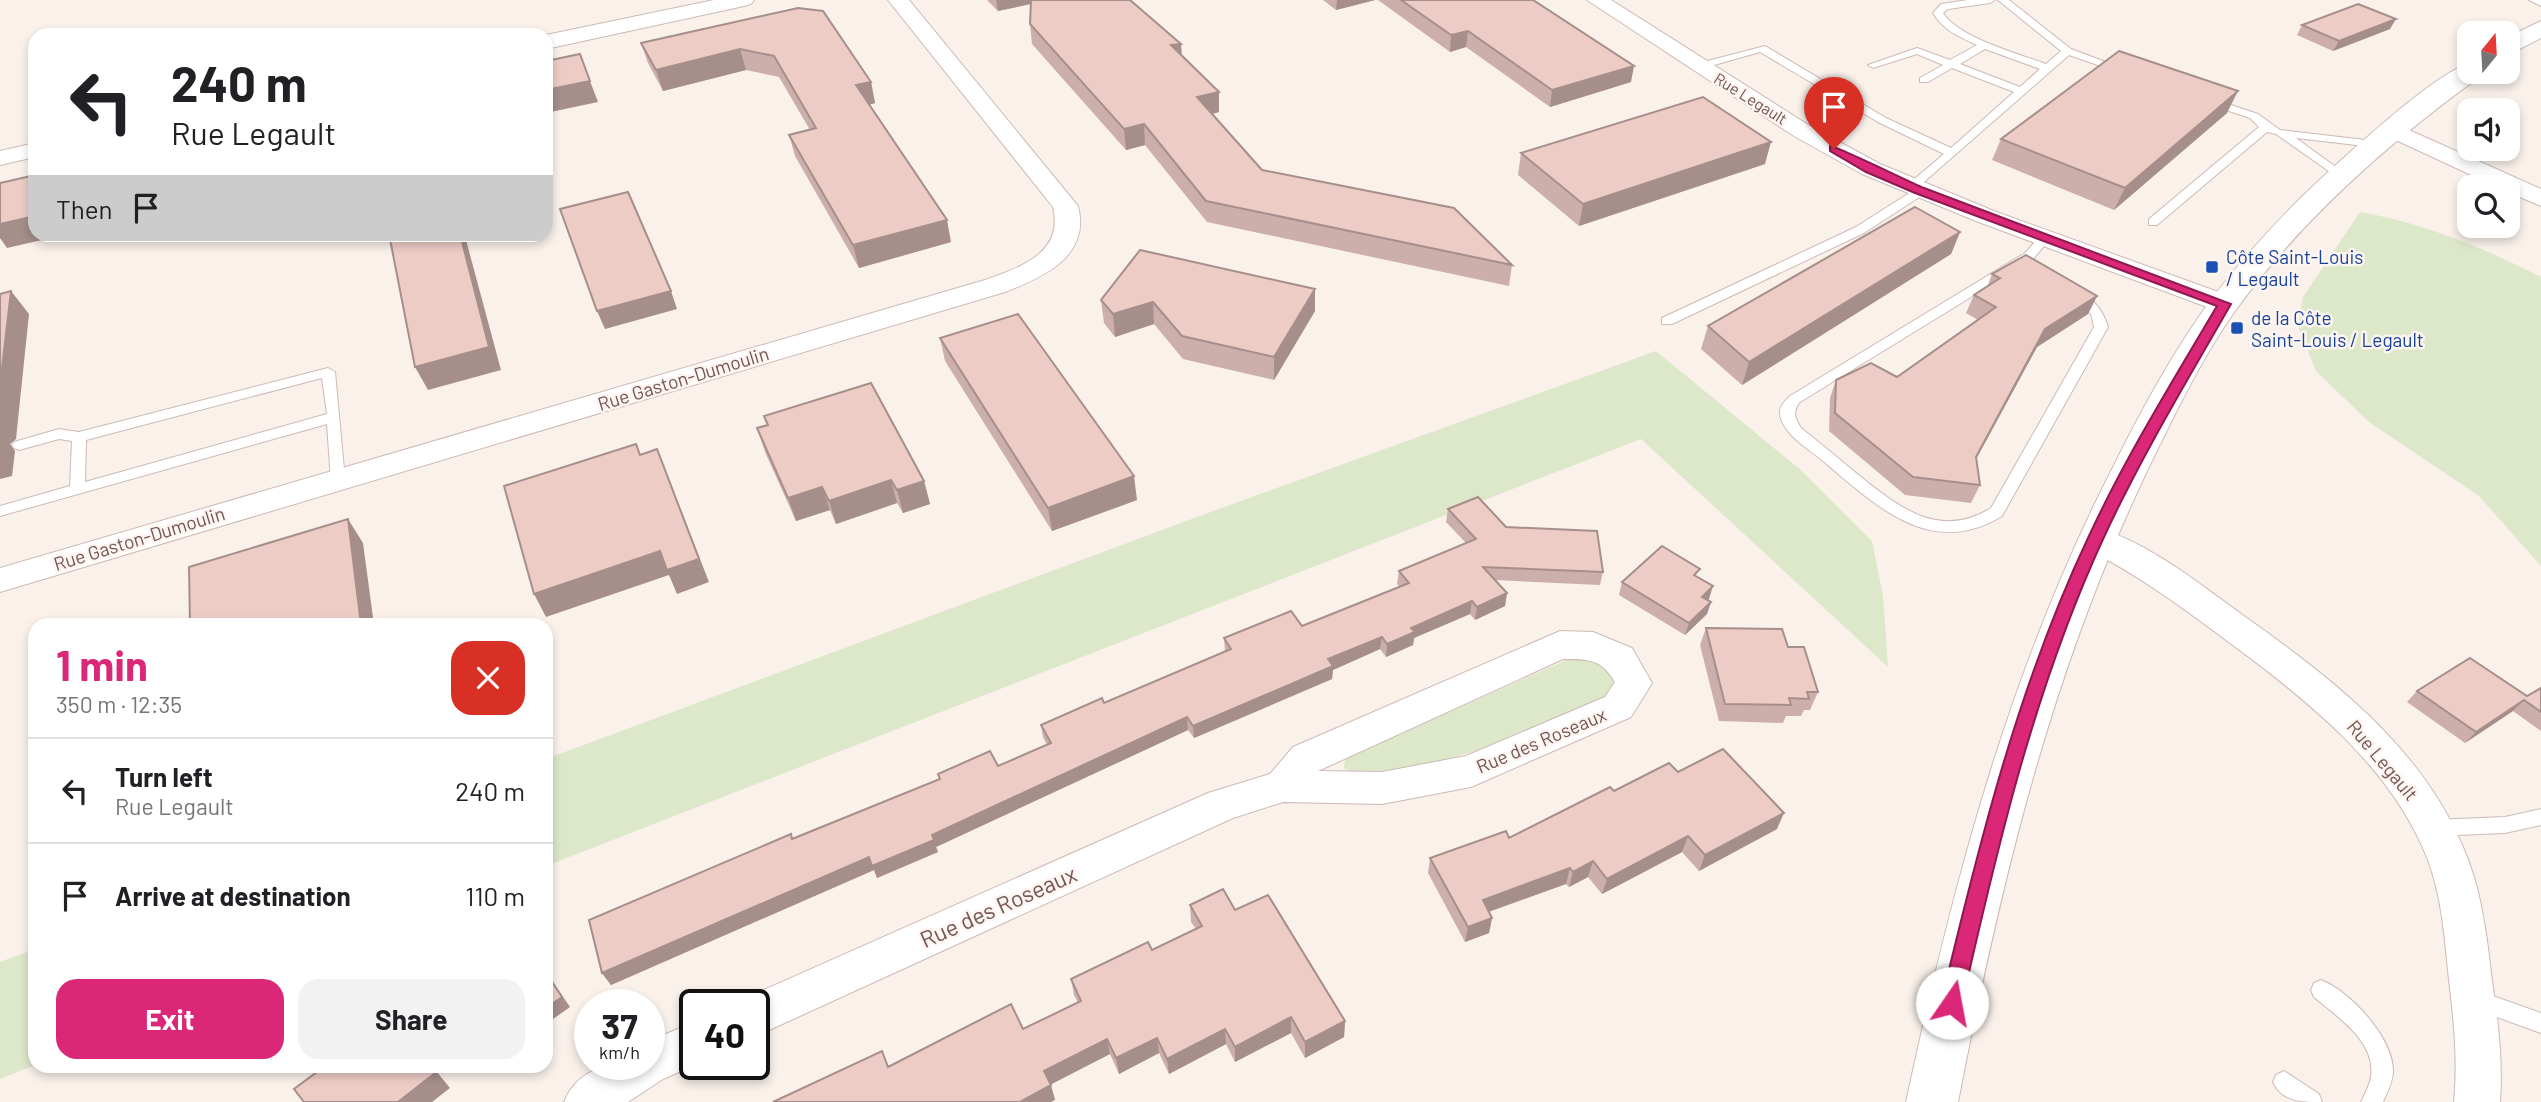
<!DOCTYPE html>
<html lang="en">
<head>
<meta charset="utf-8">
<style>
  body { margin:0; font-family:Barlow,sans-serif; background:#f2f2f2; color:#202124; height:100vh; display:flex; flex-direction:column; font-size:26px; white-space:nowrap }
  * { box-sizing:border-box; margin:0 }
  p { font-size:23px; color:#757577 }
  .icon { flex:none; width:38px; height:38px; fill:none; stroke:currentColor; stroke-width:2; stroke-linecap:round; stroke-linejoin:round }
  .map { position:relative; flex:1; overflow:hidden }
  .side { position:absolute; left:28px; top:618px; width:525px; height:455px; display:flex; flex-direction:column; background:#fff; border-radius:21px; box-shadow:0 4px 10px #0003 }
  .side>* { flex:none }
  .hud { position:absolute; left:28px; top:28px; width:525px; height:214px; border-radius:21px; box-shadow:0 4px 10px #0003; background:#fff; color:#202124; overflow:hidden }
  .needle { width:46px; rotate:18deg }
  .controls { position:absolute; left:2457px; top:21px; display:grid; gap:14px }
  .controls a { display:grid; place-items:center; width:63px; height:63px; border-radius:14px; background:#fff; box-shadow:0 4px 10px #0003; font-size:35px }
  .speed { position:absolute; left:574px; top:989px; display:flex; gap:14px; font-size:35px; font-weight:700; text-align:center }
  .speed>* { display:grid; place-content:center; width:91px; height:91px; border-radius:50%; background:#fff; box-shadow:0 4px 10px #0003; line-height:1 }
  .speed small { font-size:18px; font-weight:400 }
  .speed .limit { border:4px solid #111; border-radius:10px; background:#fff; color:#111 }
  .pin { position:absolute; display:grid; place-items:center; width:60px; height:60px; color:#fff; margin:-72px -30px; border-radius:50% 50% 50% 0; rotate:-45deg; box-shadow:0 0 7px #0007 }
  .pin .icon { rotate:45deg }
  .me { position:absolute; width:77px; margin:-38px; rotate:12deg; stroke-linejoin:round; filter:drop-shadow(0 0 5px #0008) }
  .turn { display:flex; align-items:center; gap:24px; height:147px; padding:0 28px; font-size:32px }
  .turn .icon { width:91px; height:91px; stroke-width:2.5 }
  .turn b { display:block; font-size:49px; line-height:60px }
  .then { display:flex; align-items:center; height:66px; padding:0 28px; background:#0003; gap:14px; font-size:26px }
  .round { display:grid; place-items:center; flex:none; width:74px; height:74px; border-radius:21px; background:#f2f2f2 }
  .overview { display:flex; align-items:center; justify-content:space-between; height:119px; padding:0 28px }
  h1 { font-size:42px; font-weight:700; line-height:52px; color:#db2777 }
  .action { display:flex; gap:14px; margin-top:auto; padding:14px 28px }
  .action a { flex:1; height:80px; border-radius:21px; background:#db2777; color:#fff; font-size:28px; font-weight:700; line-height:80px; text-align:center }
  .action a+a { background:#f2f2f2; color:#202124 }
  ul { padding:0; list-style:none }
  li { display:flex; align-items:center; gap:21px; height:105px; padding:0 28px; border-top:2px solid #e0e0e0 }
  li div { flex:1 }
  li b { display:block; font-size:26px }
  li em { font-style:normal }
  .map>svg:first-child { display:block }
  .green { fill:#dde7ca }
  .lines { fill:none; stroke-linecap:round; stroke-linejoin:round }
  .service-casing { stroke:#ceb9b5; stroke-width:2 }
  .minor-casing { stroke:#ceb9b5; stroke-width:2 }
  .tertiary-casing { stroke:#ceb9b5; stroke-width:2 }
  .service { fill:#fff; fill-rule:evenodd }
  .minor { fill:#fff; fill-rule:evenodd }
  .tertiary { fill:#fff; fill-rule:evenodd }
  .wall { fill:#ccafaa }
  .shaded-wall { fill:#a68f8b }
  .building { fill:#edccc6; stroke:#a68f8b; stroke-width:2 }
  .route { fill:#db2777; stroke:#8e194d; stroke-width:2 }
  .transit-dot { fill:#1a4fb4; stroke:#fdf5f1; stroke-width:2.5 }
  .labels { text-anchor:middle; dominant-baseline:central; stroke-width:5; stroke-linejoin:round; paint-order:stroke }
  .far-street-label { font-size:16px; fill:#735451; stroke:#fdf5f1 }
  .transit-label { font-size:19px; fill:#164399; stroke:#fdf5f1; text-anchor:start }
  .street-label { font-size:19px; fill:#735451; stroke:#fdf5f1 }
  .near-street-label { font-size:23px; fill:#735451; stroke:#fdf5f1 }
</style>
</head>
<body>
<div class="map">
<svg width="2541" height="1102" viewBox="0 0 2541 1102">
  <rect width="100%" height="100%" fill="#faf1eb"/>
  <!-- green -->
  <g class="green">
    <path d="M2360,212C2424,223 2484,248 2541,277V566L2479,496L2369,422L2316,371L2297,324L2303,297Z"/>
    <polygon points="1656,351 1802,471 1872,541 1883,596 1888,667 1641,439 546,866 546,759 1216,510"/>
    <path d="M1594,657L1616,676L1615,689L1602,700C1528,731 1461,764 1381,771C1367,772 1356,775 1344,768L1345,760L1356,753L1569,659Z"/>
    <polygon points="35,949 35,1065 0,1079 0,962"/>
  </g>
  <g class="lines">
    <defs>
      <g id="service">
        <path d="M1968,0H1995L1990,3L1948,9L1943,13C1959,38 2019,54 2046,64L2061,51L1998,0H2009L2071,49L2127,70L2118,72L2069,55L1917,188H1924V194L1864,233L1672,324H1662V318L1856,227L1914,190L1905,187L1944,154L1878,122L1760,52L1700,69L1696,68V64L1765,46L1886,118L1951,148L2014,92L1952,68L1928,82H1920V78L1943,65L1917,54L1873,68L1868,65L1917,48L1950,60L1977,45C1959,37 1943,30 1933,13L1941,4ZM1985,49L2040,69L2020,87L1960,64Z"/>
        <polygon points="2529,0 2541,0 2541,6"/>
        <polygon points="2208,100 2216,100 2258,114 2280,130 2374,141 2380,144 2374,147 2296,138 2344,173 2344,177 2340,179 2276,134 2267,132 2157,225 2149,225 2149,219 2259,127 2250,118 2208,104"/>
        <path d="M2045,234L2051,238L2033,259L1800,402C1792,412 1795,418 1801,428C1820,443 1838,458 1856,473C1897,506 1939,541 1991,508L2094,327L2091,314L2069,295L2076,291C2093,297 2103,310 2108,327L2002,516C1931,560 1875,505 1823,461C1809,449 1782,434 1780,414C1779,406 1785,401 1790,396L2025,253L2041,235Z"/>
        <path d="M328,368L335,372L345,480L343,484L338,485L331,480L327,424L0,516V506L70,486L72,441L59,439L19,450L14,448L12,445L14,442L59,429L79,432ZM322,378L327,414L85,482L86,440Z"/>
        <polygon points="2541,809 2541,825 2505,833 2433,836 2426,834 2424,828 2426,822 2433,820 2505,817"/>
        <path d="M2321,980C2351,992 2393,1038 2393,1071C2393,1082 2387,1092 2383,1102H2361C2365,1093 2370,1085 2371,1076C2376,1041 2336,1016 2314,997L2311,990L2314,983Z"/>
        <polygon points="2476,990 2541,1013 2541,1033 2469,1007 2466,1000 2469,993"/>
        <path d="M2284,1071L2319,1094L2322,1102C2302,1102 2282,1102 2273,1082L2276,1075Z"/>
      </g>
      <g id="minor">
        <polygon points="714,0 754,0 751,4 744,6 546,49 546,35"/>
        <path d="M888,0H909L1078,206C1091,256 1044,277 1005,292L0,592V568L985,280C1021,267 1064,253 1053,207Z"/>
        <polygon points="1587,0 1611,0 1810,126 1880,164 1994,211 2235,298 2239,304 2235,310 2225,312 2215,310 1976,221 1862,174 1794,136"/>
        <polygon points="2391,122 2541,189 2541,206 2508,192 2508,187 2497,187 2383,134 2379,129 2383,124"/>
        <polygon points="35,143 35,157 0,165 0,151"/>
        <path d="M2095,527C2150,543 2198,583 2244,616C2340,684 2438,760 2474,877C2484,911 2488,946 2492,981C2498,1021 2503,1061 2500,1102H2454C2458,1061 2454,1021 2449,980C2445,940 2442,898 2428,860C2392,768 2311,703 2234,646C2186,610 2138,574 2083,547L2079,539L2083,531Z"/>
        <path d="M1560,631L1593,632L1632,648L1652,683L1631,717L1471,787L1382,804L1283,802L1233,818L754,1037V1004H737L739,1001L1208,793L1270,774L1293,747ZM1563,659C1589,659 1601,659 1615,682L1605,697L1466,756L1382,772L1318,771Z"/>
        <path d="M695,1022V1064H697L663,1079L628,1102H564C580,1064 613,1064 649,1064V1041Z"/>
      </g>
      <g id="tertiary">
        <polygon points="2541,21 2541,38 2508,55 2508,37"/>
        <path d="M2469,64V72H2482L2478,78C2387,144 2301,220 2235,311C2201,359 2175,414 2149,467C2051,671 2001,881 1958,1102H1906C1953,884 2009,671 2111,471C2141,411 2173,351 2213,297C2253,245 2298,198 2347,155C2372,133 2440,71 2469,64Z"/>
      </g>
    </defs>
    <!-- service casing -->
    <use href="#service" class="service-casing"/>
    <!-- minor casing -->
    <use href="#minor" class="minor-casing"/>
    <!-- tertiary casing -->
    <use href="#tertiary" class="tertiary-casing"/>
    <!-- service -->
    <use href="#service" class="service"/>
    <!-- minor -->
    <use href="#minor" class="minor"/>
    <!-- tertiary -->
    <use href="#tertiary" class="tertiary"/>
  </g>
  <!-- wall -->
  <g class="wall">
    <polygon points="987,0 1130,0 1181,44 1182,56 1219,92 1219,112 1212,114 1262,170 1512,265 1509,286 1207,222 1145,145 1126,150 1032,44 1030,24 1031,4 998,11"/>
    <polygon points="1323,0 1375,0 1336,10"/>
    <polygon points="1378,0 1533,0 1631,82 1550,107 1466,47 1450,52"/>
    <polygon points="798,8 871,82 875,103 869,105 951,242 859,268 795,156 789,135 810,130 779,77 746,70 663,91 648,63 641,43"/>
    <polygon points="2302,25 2390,29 2333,51 2297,35"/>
    <polygon points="2227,113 2114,210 1992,160 2001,139"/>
    <polygon points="1521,153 1765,164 1579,226 1518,175"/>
    <polygon points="1960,232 1951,254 1742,385 1701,349 1708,326"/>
    <polygon points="1992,274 2097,296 2088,314 2037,347 1976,459 1980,485 1971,503 1905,495 1829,431 1830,398 1836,380 1897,377 1978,320 1966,313 1974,295 1987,287"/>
    <polygon points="1315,289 1315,311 1274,380 1183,359 1154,324 1115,337 1104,323 1101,300"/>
    <polygon points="940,338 1137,500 1052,531 945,361"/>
    <polygon points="764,416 924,481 930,504 903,513 897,503 836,524 830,510 796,521 765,452 757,428 767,425"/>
    <polygon points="1448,509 1506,527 1603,572 1600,585 1495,580 1507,593 1505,606 1475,620 1470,614 1414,638 1413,645 1386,657 1380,649 1333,670 1332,679 1194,738 1188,730 936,847 938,852 877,878 874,870 611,985 602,973 793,839 939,779 938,774 998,766 1047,745 1043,737 1041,725 1104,703 1225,652 1224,638 1302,626 1400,587 1397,584 1399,571 1466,543 1446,522"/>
    <polygon points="1698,577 1709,599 1708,600 1711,602 1707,614 1685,635 1619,595 1622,582"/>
    <polygon points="1706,628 1788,647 1818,692 1810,710 1804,710 1801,716 1786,716 1783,723 1719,721 1700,645"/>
    <polygon points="2541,688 2541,731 2513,711 2465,743 2407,702 2417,691 2527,696"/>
    <polygon points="1614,791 1777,829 1699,871 1682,852 1602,894 1588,877 1569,887 1566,884 1489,912 1492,918 1489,933 1465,942 1428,873 1430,858 1509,838"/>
    <polygon points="1190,905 1235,910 1345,1021 1344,1037 1305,1058 1291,1033 1235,1062 1226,1044 1169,1074 1159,1053 1119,1074 1110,1054 1050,1084 1055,1100 889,1067 1023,1029 1078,1003 1074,995 1071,979 1152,950 1196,929 1191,922"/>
  </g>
  <!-- shaded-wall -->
  <g class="shaded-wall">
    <polygon points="996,0 1034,0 1035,3 998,11"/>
    <polygon points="1337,0 1375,0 1336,10"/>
    <polygon points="2396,19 2390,29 2333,51 2339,41"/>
    <polygon points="1468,31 1466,47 1450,52 1451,35"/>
    <polygon points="1181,44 1182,64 1171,45"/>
    <polygon points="740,49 746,70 663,91 656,70"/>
    <polygon points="1634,66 1631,82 1550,107 1552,90"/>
    <polygon points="590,81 598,102 546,113 546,90"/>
    <polygon points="871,82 875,103 861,107 856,85"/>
    <polygon points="2238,91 2227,113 2114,210 2125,188"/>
    <polygon points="1219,92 1219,112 1198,118 1197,97"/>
    <polygon points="1144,124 1145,145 1126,150 1124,129"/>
    <polygon points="1771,142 1765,164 1579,226 1583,204"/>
    <polygon points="35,216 35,234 68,234 7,248 0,238 0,219"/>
    <polygon points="947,220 951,242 859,268 853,245"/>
    <polygon points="1960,232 1951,254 1742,385 1749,362"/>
    <polygon points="460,234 464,234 466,240 501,370 428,390 415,367"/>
    <polygon points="1315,289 1315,311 1274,380 1274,357"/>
    <polygon points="11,291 29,314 16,439 10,444 15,451 12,476 0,479 0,385"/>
    <polygon points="671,291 677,309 605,329 597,311"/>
    <polygon points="2097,296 2088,314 2037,347 1967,476 2045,329"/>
    <polygon points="1153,302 1154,324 1115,337 1113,314"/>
    <polygon points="657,449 709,582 677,594 669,575 546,617 534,594"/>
    <polygon points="1134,476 1137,500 1052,531 1048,508"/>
    <polygon points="891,480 897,503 836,524 829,501"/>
    <polygon points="924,481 930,504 903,513 897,490"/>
    <polygon points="822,487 830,510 796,521 788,498"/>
    <polygon points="348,519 363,543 374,625 361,625"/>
    <polygon points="1713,586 1709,599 1698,609 1702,597"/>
    <polygon points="1507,593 1505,606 1475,620 1477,607"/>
    <polygon points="1472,601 1470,614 1414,638 1413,645 1386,657 1387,644 1411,628"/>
    <polygon points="1711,602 1707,614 1685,635 1689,623"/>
    <polygon points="1382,637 1380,649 1333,670 1332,679 1194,738 1193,726 1328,659"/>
    <polygon points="2524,700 2513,711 2465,743 2476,732"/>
    <polygon points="1187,717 1188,730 936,847 938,852 877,878 874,870 611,985 602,973 869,857 932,835"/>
    <polygon points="1784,813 1777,829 1699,871 1705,855"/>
    <polygon points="1688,836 1682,852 1602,894 1607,879"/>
    <polygon points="1593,861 1588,877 1569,887 1573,872"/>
    <polygon points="1570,868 1566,884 1479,915 1483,900"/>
    <polygon points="1492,918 1489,933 1465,942 1468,927"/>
    <polygon points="546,972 570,1007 546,1024"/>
    <polygon points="1291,1017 1291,1033 1235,1062 1235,1047"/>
    <polygon points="1345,1021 1344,1037 1305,1058 1305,1042"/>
    <polygon points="1225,1029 1226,1044 1169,1074 1167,1059"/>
    <polygon points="1157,1038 1159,1053 1119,1074 1116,1058"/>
    <polygon points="1107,1039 1110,1054 1048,1086 1044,1071"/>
    <polygon points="430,1066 432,1066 450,1088 432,1102 398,1102"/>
    <polygon points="1051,1085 1055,1100 1051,1102 1020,1102"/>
  </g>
  <!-- building -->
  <g class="building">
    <polygon points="1031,0 1130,0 1181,44 1171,45 1219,92 1197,97 1262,170 1454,208 1512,265 1206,201 1144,124 1124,129 1030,24"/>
    <polygon points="1401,0 1533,0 1634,66 1552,90 1468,31 1451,35"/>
    <polygon points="2358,4 2396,19 2339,41 2302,25"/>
    <polygon points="798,8 823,11 871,82 856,85 947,220 853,245 789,135 816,128 774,56 740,49 656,70 641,43"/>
    <polygon points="2119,51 2238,91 2125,188 2001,139"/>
    <polygon points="580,54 590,81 546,90 546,61"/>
    <polygon points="1703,97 1771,142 1583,204 1521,153"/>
    <polygon points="35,175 35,216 0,224 0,183"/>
    <polygon points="628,192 671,291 597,311 560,209"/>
    <polygon points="1915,207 1960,232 1749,362 1708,326"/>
    <polygon points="389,234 460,234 489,347 415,367"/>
    <polygon points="1140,250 1315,289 1274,357 1182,336 1153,302 1113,314 1101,300"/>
    <polygon points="2026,255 2097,296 2045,329 1976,457 1980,485 1913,477 1835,413 1836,380 1871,363 1897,377 1996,307 1974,295 2000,278 1992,274"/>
    <polygon points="11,291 0,385 0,294"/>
    <polygon points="1018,314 1134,476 1048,508 940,338"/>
    <polygon points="871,383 924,481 897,490 891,480 829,501 822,487 788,498 757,428 768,425 764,416"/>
    <polygon points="636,444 640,455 657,449 699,559 667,570 660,551 534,594 504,486"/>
    <polygon points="1478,497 1506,527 1597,531 1603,572 1483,567 1507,593 1477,607 1472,601 1411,628 1415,632 1387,644 1382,637 1328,659 1333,666 1193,726 1187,717 932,835 934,840 872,866 869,857 602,973 589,920 791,834 792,839 940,779 938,774 990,751 998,766 1051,743 1041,725 1102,698 1104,703 1231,649 1224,638 1291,611 1302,626 1409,583 1399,571 1476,539 1448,509"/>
    <polygon points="348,519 361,625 190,625 189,567"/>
    <polygon points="1662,546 1700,569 1694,575 1713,586 1702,597 1711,602 1689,623 1622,582"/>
    <polygon points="1706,628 1782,629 1788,647 1804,647 1818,692 1807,692 1809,699 1789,698 1791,705 1725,704"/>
    <polygon points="2470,658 2527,696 2541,688 2541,712 2524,700 2476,732 2417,691"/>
    <polygon points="1723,749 1784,813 1705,855 1688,836 1607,879 1593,861 1573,872 1570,868 1483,900 1492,918 1468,927 1430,858 1506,831 1509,838 1610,787 1614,791 1669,763 1678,772"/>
    <polygon points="1223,889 1235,910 1268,895 1345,1021 1305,1042 1291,1017 1235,1047 1225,1029 1167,1059 1157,1038 1116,1058 1107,1039 1044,1071 1051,1085 1020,1102 773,1102 882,1051 888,1067 1011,1004 1023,1029 1081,1001 1071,979 1148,942 1152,950 1202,926 1190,905"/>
    <polygon points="546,973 562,997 546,1008"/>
    <polygon points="325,1066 430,1066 435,1073 398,1102 304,1102 294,1089"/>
  </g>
  <!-- route -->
  <path class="route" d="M1830,146C1837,146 1909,182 1924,188L2231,304C2187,381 2141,457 2104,537C2035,686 1998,844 1962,1003L1959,1010L1952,1013L1944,1010L1941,1003C1979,844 2018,686 2088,538C2125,458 2172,382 2217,306L1915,193L1866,172L1830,151Z"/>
  <!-- markers -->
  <g class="transit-dot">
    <rect x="2205" y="260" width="14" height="14" rx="3.5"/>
    <rect x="2230" y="321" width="14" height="14" rx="3.5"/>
  </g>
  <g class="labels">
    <!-- far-street labels -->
    <g class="far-street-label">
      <text transform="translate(1751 98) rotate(32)">Rue Legault</text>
    </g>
    <!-- transit labels -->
    <g class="transit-label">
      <text x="2226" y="256">Côte Saint-Louis<tspan x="2226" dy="22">/ Legault</tspan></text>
      <text x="2251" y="317">de la Côte<tspan x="2251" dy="22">Saint-Louis / Legault</tspan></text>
    </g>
    <!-- street labels -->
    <g class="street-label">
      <text transform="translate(683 378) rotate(-17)">Rue Gaston-Dumoulin</text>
      <text transform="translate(139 538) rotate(-17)">Rue Gaston-Dumoulin</text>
      <text transform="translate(1541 740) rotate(-23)">Rue des Roseaux</text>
      <text transform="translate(2383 760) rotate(50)">Rue Legault</text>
    </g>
    <!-- near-street labels -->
    <g class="near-street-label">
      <text transform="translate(998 906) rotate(-24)">Rue des Roseaux</text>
    </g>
  </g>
</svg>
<div class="controls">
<a><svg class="needle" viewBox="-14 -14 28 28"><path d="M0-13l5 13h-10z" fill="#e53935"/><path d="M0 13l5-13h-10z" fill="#757577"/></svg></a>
<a><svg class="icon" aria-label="sound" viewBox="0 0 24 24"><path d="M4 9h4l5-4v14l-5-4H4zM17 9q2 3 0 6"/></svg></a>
<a><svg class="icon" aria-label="search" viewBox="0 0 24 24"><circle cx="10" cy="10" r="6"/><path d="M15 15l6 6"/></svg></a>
</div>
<div class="speed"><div>37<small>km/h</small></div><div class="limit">40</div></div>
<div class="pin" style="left:1834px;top:149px;background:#d93025"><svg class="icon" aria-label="arrive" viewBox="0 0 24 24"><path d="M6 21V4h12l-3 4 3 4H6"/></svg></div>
<svg class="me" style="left:1952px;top:1003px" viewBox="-20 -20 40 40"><circle r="19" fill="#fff"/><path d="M0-13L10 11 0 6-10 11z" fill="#db2777"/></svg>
<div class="hud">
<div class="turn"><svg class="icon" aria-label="left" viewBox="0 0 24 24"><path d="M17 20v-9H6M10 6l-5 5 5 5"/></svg><div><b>240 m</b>Rue Legault</div></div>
<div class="then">Then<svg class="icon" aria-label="arrive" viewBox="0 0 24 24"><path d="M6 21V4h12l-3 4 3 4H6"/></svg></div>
</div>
<section class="side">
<div class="overview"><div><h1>1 min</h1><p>350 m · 12:35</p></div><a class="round" style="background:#d93025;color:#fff"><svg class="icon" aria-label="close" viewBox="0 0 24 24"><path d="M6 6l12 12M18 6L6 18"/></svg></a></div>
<ul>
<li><svg class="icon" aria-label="left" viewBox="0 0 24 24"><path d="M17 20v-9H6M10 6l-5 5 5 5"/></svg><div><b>Turn left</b><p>Rue Legault</p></div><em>240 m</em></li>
<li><svg class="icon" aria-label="arrive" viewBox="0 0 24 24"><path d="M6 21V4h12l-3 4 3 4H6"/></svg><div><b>Arrive at destination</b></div><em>110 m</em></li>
</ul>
<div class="action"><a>Exit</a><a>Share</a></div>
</section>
</div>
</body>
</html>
